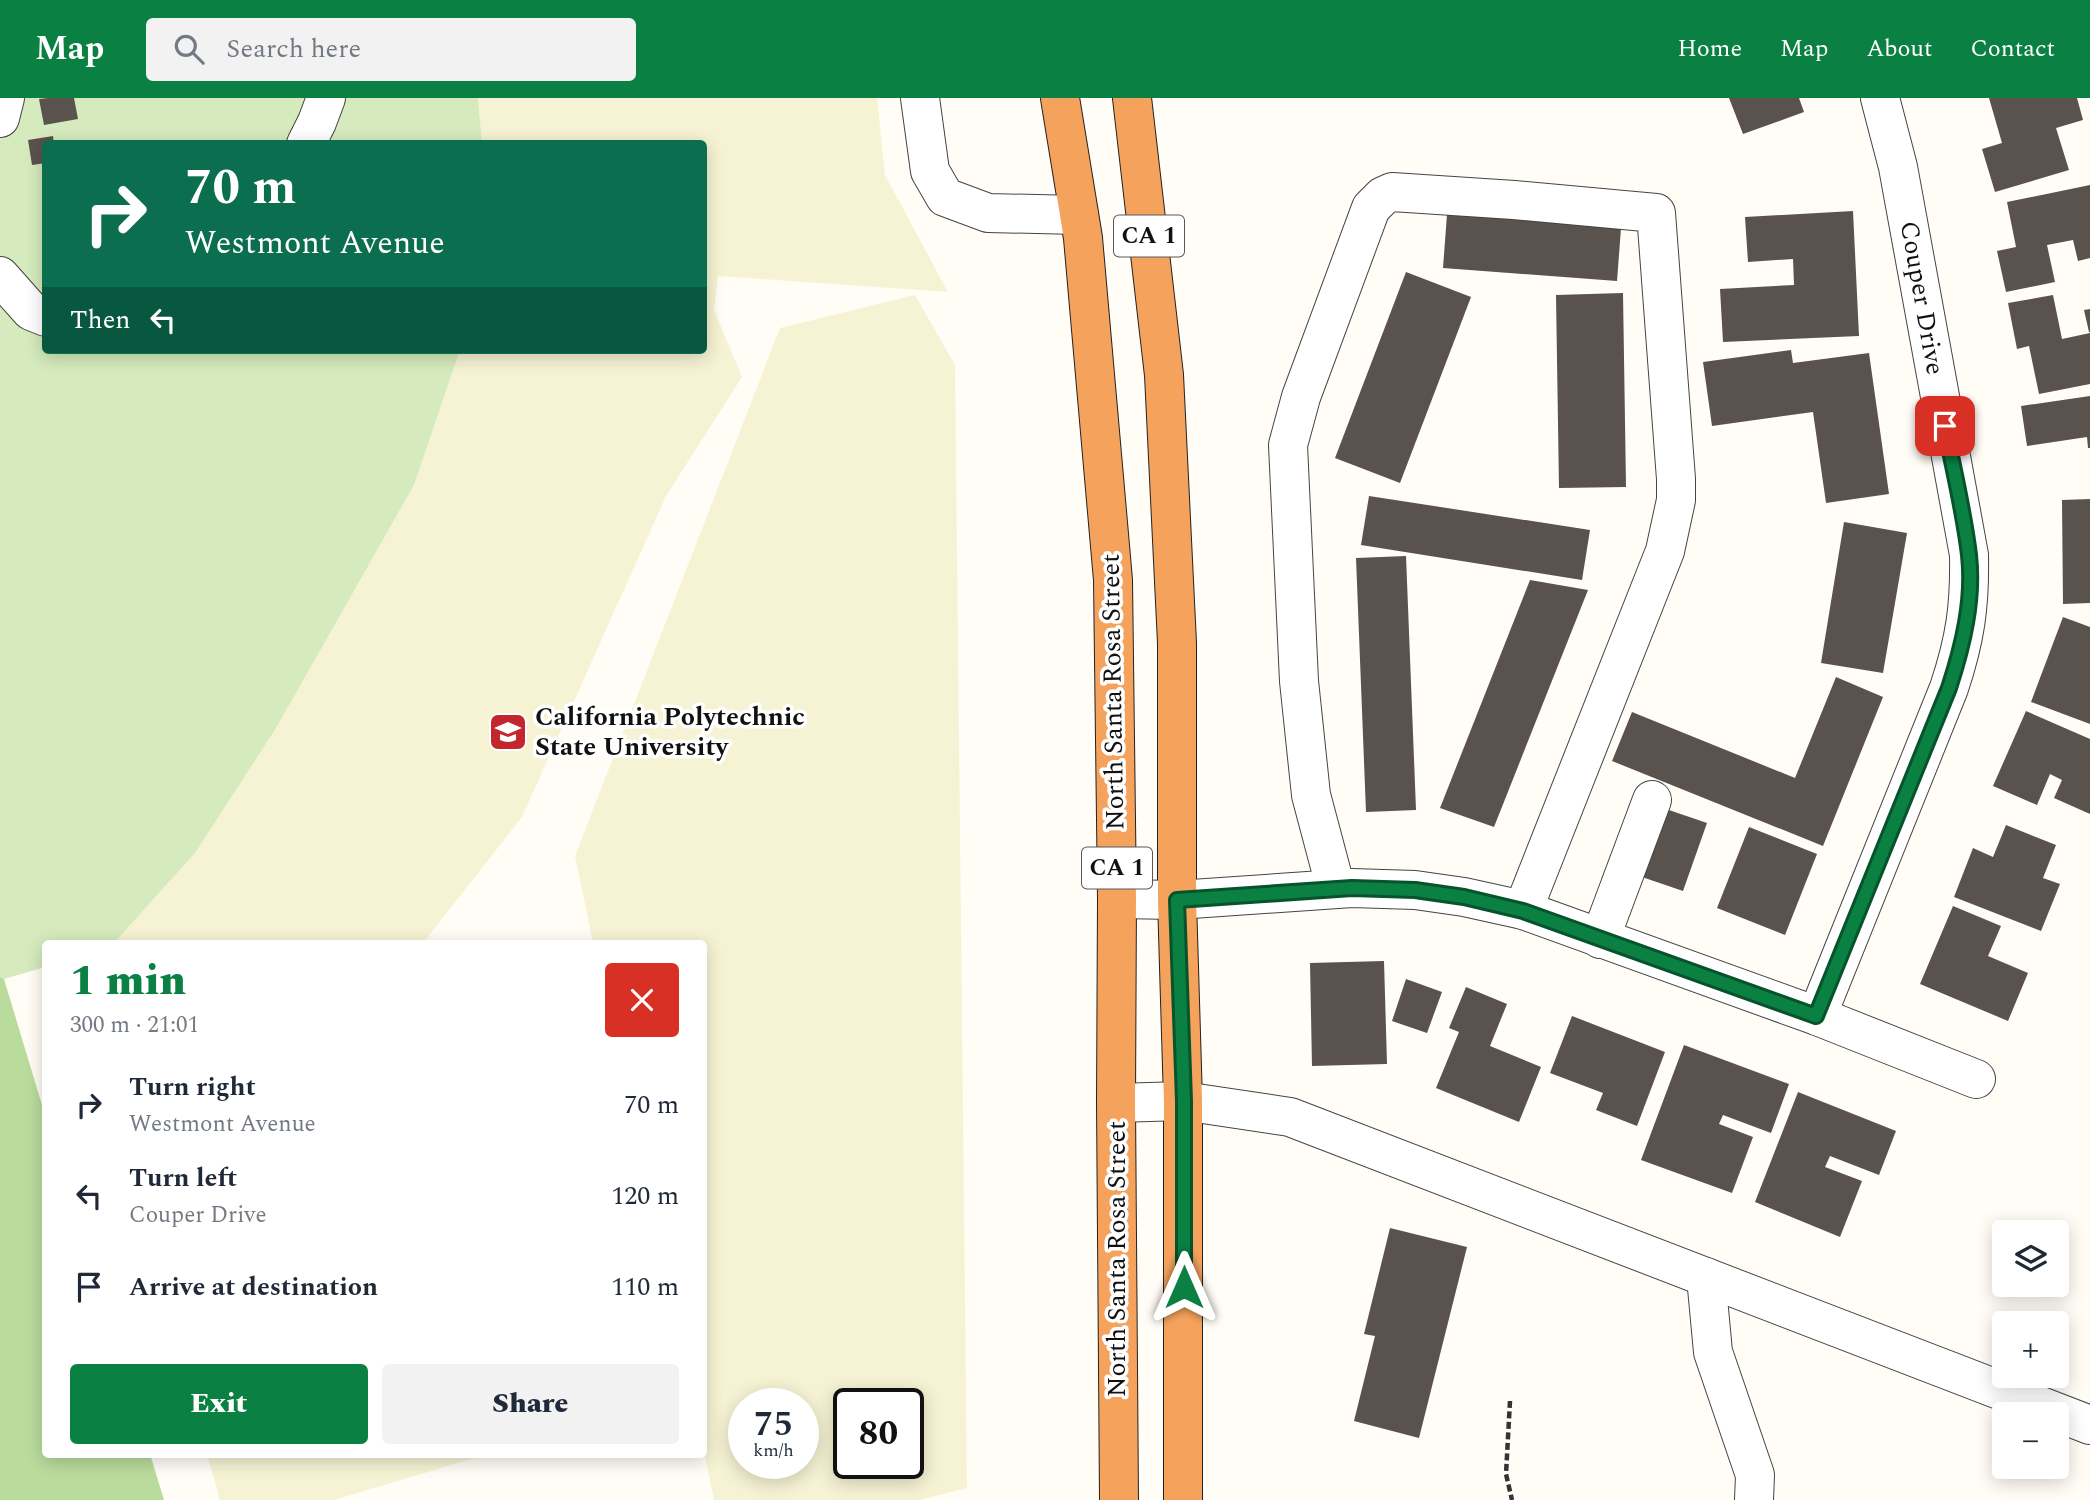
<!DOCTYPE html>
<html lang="en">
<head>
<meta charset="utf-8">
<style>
  body { margin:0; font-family:Spectral,serif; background:#f2f2f3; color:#1f2937; height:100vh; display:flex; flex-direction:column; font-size:26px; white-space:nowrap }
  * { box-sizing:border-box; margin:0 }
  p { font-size:23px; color:#747a83 }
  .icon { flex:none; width:38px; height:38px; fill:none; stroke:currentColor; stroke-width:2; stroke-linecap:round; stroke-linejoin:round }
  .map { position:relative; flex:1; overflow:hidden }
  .panel { position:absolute; left:42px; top:842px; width:665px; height:518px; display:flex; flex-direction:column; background:#fff; border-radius:7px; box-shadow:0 4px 18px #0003 }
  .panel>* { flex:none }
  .guide { position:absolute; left:42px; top:42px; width:665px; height:214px; border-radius:7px; box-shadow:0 4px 18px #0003; background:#0b6e4f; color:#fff; overflow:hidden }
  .fabs { position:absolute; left:1992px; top:1122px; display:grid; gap:14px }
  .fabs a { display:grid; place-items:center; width:77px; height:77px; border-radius:7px; background:#fff; box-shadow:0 4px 18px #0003; font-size:35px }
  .speed { position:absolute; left:728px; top:1290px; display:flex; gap:14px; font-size:35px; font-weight:700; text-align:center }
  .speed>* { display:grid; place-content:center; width:91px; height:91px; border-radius:50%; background:#fff; box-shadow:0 4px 18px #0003; line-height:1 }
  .speed small { font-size:18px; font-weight:400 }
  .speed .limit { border:4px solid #111; border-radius:10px; background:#fff; color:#111 }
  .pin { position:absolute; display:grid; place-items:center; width:60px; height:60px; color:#fff; margin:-30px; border-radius:14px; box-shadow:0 4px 10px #0006 }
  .me { position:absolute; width:77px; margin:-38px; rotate:0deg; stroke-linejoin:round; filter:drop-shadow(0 0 5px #0008) }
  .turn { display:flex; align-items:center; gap:24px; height:147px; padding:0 28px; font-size:32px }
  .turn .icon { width:91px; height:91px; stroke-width:2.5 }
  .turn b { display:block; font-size:49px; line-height:60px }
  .then { display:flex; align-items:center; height:66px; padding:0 28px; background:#0003; gap:14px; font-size:26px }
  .round { display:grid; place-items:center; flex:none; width:74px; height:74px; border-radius:7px; background:#f2f2f3 }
  .head { display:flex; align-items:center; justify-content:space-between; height:119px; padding:0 28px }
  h1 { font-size:42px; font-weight:800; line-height:52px; color:#0b8043 }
  .button { display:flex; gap:14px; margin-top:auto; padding:14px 28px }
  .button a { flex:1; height:80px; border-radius:7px; background:#0b8043; color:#fff; font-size:28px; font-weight:800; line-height:80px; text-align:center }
  .button a+a { background:#f2f2f3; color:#1f2937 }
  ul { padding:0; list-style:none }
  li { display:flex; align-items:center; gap:21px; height:91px; padding:0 28px }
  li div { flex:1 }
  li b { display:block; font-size:26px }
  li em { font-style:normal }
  header { display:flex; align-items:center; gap:42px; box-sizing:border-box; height:98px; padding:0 35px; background:#0b8043; color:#fff }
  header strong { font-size:33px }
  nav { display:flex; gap:38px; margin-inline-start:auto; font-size:24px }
  .search { width:490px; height:63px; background:#f2f2f3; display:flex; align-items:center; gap:18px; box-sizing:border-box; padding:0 24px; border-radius:7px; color:#747a83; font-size:26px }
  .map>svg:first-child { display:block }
  .farmland { fill:#f6f3d4; fill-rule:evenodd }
  .green { fill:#d5ebbd }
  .forest { fill:#b9dc9c }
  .building { fill:#5a524d }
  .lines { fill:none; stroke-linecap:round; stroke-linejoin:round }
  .minor-casing { stroke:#444; stroke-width:40 }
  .highway-casing { stroke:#222; stroke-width:40 }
  .path { stroke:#333; stroke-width:4.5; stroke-dasharray:7 3.5; stroke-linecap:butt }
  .minor { stroke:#fff; stroke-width:38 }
  .highway { stroke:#f5a25d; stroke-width:38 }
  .route-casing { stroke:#07532c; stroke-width:18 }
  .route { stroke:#0b8043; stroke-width:12 }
  .labels { text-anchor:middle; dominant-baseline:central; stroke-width:7; stroke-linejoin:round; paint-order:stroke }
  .shield { fill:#fff; stroke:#585858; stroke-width:2 }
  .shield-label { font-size:24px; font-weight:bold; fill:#111 }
  .street-label { font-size:26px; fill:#111; stroke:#fff }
  .poi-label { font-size:26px; font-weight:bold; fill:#111; stroke:#fff; text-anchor:start }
</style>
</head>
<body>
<header>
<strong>Map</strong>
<div class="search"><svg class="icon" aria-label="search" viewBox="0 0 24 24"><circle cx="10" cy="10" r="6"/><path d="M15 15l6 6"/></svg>Search here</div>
<nav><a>Home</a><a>Map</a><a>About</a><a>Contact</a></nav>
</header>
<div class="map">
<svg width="2090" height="1402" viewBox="0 0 2090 1402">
  <rect width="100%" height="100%" fill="#fffdf5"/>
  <!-- farmland -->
  <g class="farmland">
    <polygon points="478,0 877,0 885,77 948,194 718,178 714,212 742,279 666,398 522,719 423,845 114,845 195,755 414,387 460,252 704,252 704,46 482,45"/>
    <path d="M915,197L955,267L967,1390L920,1402H714L704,1354V845H593L575,758L780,230ZM744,1306H803V1365H744ZM849,1306H908V1365H849Z"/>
    <polygon points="207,1356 488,1356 334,1402 220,1402"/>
  </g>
  <!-- green -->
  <polygon class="green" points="0,0 478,0 482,45 46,46 46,252 460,252 414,387 276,630 195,755 114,845 46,845 45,869 4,881 0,879"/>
  <!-- forest -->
  <polygon class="forest" points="0,879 4,881 45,1017 46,1356 150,1356 164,1402 0,1402"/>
  <!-- building -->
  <g class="building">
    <polygon points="48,0 74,0 78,21 44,27 39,1"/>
    <polygon points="1729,0 1799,0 1804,14 1743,36"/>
    <polygon points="1989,0 2077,0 2083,22 2056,30 2069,72 1995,94 1982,51 2002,45"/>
    <polygon points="53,38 54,46 46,46 46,65 32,67 28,42"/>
    <polygon points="2090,87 2090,160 2078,163 2073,142 2047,147 2055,184 2006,194 1997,153 2016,149 2007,104"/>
    <polygon points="1448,103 1622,117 1617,183 1443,170"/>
    <polygon points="1853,113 1859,238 1723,244 1720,191 1794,187 1793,161 1748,164 1745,119"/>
    <polygon points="1406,174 1471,199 1400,385 1335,360"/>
    <polygon points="1623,195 1626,389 1559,390 1556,197"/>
    <polygon points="2053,197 2062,241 2090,235 2090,286 2039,296 2029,248 2017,251 2008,205"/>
    <polygon points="2090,211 2090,234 2089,234 2084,212"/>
    <polygon points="1791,252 1793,265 1869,255 1889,396 1826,405 1813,314 1712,328 1703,264"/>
    <polygon points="2090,298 2090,350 2088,350 2087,339 2027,348 2021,308"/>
    <polygon points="1369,398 1590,432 1582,482 1361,447"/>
    <polygon points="2090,401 2090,505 2063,506 2062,402"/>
    <polygon points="1844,424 1907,435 1883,575 1821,565"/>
    <polygon points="1406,458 1416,712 1366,714 1356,460"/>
    <polygon points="1530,482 1588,492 1494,729 1440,710"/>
    <polygon points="2063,519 2090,529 2090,626 2031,604"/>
    <polygon points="1836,579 1883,599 1823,748 1612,663 1632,614 1795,680"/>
    <polygon points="2026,613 2090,641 2090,716 2054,700 2062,682 2050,676 2037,707 1993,688"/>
    <polygon points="1666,711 1707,725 1683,793 1642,779"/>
    <polygon points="2006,727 2056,747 2043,780 2060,786 2041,833 1954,799 1973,750 1993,759"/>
    <polygon points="1749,729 1817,756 1785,837 1717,810"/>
    <polygon points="1953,808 2001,828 1988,858 2028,875 2008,923 1920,886"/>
    <polygon points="1384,863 1387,966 1312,968 1310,865"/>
    <polygon points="1406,881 1442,894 1427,935 1392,923"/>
    <polygon points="1466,889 1507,906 1490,948 1541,969 1519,1024 1436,990 1459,934 1449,930"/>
    <polygon points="1572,918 1665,954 1637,1028 1596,1012 1603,995 1550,975"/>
    <polygon points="1684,947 1789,986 1771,1035 1723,1017 1719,1026 1753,1039 1732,1095 1641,1062"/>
    <polygon points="1798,994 1896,1033 1879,1077 1830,1058 1825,1069 1862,1083 1840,1139 1755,1104"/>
    <polygon points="1390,1130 1467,1149 1419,1340 1354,1323 1375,1238 1364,1236"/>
  </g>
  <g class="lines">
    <defs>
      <g id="minor">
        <polyline points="920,0 930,73 945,99 988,115 1079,117"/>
        <polyline points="0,20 5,0"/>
        <polyline points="306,46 317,24 326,0"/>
        <polyline points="0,178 31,213 46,219"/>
        <polyline points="1336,791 1311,697 1299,583 1288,347 1301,299 1371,110 1383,98 1392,94 1514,102 1656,115 1676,381 1676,402 1665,453 1523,812"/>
        <polyline points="1117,801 1177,802 1352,790 1415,792 1464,799 1523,812 1817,918 1976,981"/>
        <polyline points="1600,841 1652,702"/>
        <path d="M1817,918L1949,590C1965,542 1970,509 1969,457L1898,69L1880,0"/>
        <polyline points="1116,1005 1183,1003 1290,1019 2090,1327"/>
        <polyline points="1706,1179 1713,1254 1755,1377 1754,1402"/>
      </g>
      <g id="highway">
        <polyline points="1060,0 1083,140 1113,482 1117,801 1116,1005 1119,1402"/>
        <polyline points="1132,0 1164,277 1177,545 1177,802 1183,1003 1183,1402"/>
      </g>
    </defs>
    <!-- minor casing -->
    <use href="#minor" class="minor-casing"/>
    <!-- highway casing -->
    <use href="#highway" class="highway-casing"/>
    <!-- path -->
    <polyline class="path" points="1510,1303 1506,1376 1512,1402"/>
    <!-- minor -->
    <use href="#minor" class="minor"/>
    <!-- highway -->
    <use href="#highway" class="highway"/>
  </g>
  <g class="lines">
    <defs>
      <path id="route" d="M1184,1189V1003L1177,802L1352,790L1415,792L1464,799L1523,813L1816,918L1949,590C1963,547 1974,502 1969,457C1964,414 1953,370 1945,328"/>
    </defs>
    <!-- route casing -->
    <use href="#route" class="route-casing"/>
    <!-- route -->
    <use href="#route" class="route"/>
  </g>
  <!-- icons -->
  <defs>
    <symbol id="university-square" viewBox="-11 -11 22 22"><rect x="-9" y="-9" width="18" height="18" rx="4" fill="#c4262e" stroke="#fff"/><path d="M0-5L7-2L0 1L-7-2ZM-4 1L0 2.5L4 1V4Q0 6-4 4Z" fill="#fff"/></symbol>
  </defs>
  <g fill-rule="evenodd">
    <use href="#university-square" x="486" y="612" width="44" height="44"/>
  </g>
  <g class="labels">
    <!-- shield labels -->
    <g class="shield">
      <rect x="1114" y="117.5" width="70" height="41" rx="5"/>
      <rect x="1082" y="749.5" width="70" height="41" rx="5"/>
    </g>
    <g class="shield-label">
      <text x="1149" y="138">CA 1</text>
      <text x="1117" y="770">CA 1</text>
    </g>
    <!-- street labels -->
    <g class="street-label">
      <text transform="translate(1922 200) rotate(80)">Couper Drive</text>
      <text transform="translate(1113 594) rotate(-91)">North Santa Rosa Street</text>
      <text transform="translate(1117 1161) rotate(-90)">North Santa Rosa Street</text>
    </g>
    <!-- poi labels -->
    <g class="poi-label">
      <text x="535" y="619">California Polytechnic<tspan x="535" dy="30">State University</tspan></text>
    </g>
  </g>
</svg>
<div class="fabs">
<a><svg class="icon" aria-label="layers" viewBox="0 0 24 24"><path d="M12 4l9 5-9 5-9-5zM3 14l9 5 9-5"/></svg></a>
<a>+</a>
<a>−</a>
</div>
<div class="speed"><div>75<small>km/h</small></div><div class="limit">80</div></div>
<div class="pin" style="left:1945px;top:328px;background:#d93025"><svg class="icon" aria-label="arrive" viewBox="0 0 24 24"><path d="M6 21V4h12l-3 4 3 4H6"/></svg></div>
<svg class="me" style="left:1184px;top:1189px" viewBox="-20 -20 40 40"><path d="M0-17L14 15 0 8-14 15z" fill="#0b8043" stroke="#fff" stroke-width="4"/></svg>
<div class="guide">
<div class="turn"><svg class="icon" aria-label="right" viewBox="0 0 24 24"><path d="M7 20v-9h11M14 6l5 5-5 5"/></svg><div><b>70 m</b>Westmont Avenue</div></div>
<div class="then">Then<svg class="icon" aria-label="left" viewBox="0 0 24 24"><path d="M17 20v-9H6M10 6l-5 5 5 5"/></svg></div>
</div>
<section class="panel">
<div class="head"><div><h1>1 min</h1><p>300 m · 21:01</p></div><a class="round" style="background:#d93025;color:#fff"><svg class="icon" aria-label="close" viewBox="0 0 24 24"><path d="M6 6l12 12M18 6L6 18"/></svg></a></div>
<ul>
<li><svg class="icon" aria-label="right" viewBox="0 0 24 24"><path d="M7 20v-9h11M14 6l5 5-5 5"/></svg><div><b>Turn right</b><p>Westmont Avenue</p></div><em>70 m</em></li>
<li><svg class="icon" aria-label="left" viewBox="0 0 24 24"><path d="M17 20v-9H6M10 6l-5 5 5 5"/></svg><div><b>Turn left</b><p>Couper Drive</p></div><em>120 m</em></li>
<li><svg class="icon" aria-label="arrive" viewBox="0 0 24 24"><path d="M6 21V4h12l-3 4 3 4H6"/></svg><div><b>Arrive at destination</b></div><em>110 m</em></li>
</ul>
<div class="button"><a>Exit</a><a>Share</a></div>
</section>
</div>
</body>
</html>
